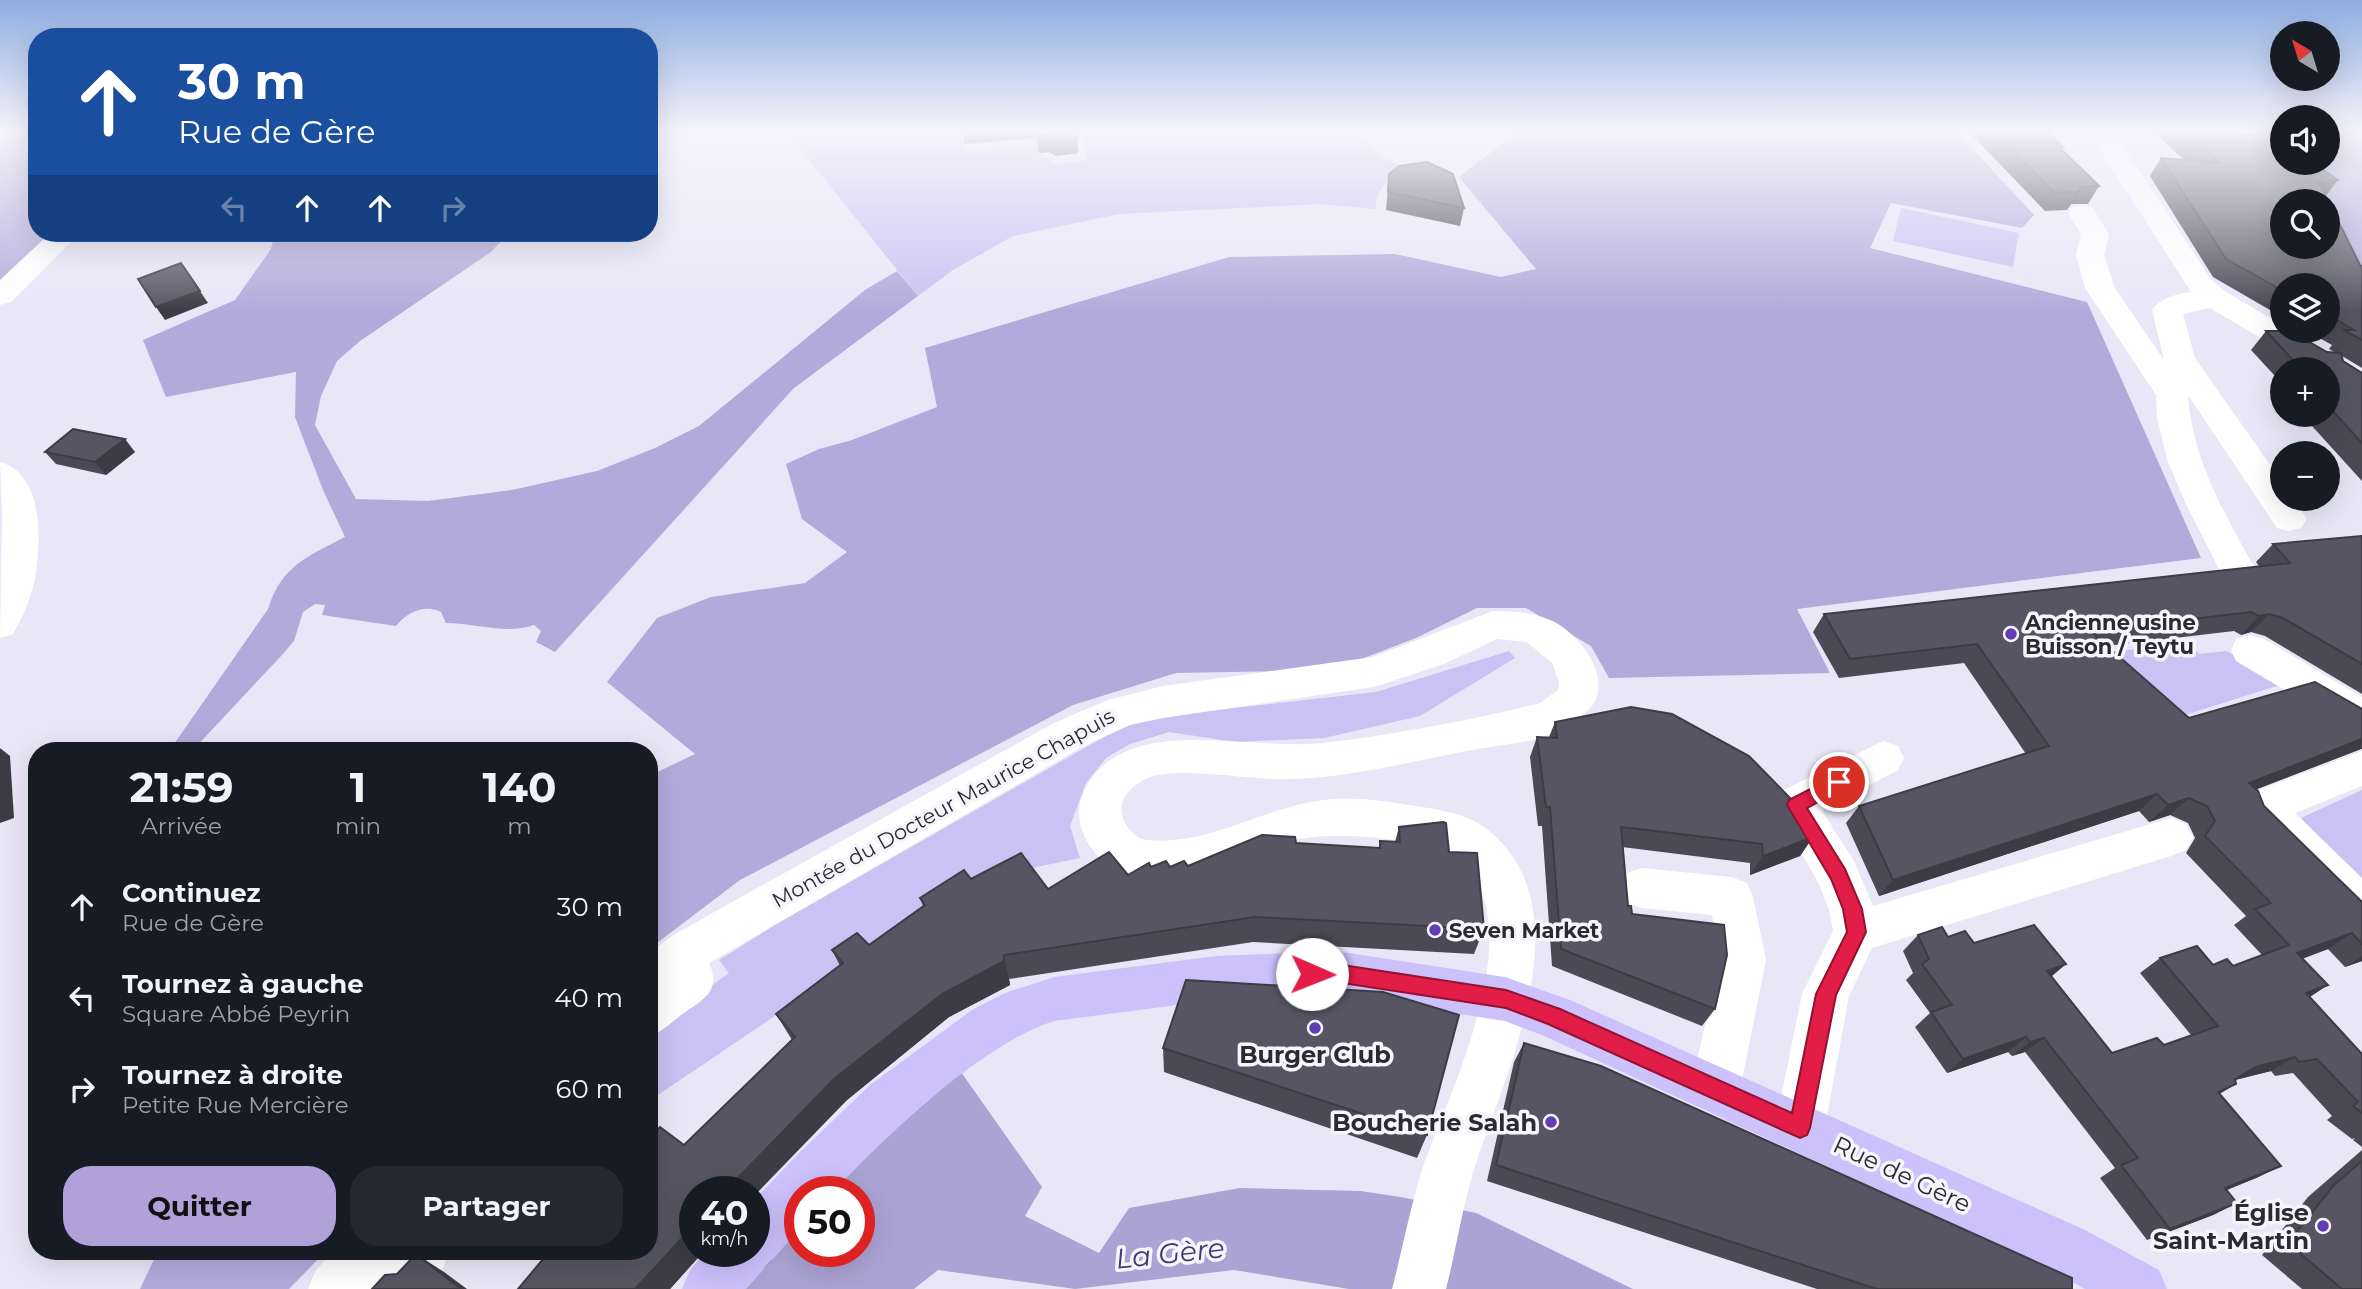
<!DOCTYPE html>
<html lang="fr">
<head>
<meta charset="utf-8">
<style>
  body { margin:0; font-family:Montserrat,sans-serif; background:#242831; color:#f1f3f6; height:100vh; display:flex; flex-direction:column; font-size:26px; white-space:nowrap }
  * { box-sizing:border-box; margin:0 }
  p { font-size:23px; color:#9ea1a6 }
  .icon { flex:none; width:38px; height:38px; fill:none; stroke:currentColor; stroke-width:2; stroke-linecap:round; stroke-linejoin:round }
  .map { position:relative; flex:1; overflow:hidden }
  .drawer { position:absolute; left:28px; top:742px; width:630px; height:518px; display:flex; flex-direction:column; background:#171b24; border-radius:28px; box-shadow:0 7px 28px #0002 }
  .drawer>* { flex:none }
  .hud { position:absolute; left:28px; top:28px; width:630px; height:214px; border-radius:28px; box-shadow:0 7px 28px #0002; background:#1a4fa0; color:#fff; overflow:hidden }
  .needle { width:46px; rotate:322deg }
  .fabs { position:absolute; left:2270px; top:21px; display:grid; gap:14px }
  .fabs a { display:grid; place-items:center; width:70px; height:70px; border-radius:50%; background:#171b24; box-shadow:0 7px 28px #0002; font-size:35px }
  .speed { position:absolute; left:679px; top:1176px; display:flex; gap:14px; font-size:35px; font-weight:700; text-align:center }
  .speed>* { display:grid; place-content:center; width:91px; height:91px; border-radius:50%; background:#171b24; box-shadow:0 7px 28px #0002; line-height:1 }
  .speed small { font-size:18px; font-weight:400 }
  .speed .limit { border:10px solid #d22; background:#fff; color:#111 }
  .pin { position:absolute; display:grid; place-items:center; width:60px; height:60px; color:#fff; margin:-30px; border:4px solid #fff; border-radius:50%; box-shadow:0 2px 7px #0007 }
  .me { position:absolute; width:77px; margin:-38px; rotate:91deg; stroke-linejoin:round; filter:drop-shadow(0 0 5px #0008) }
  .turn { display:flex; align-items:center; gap:24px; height:147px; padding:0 35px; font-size:32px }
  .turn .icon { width:91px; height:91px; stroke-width:2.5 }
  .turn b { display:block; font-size:49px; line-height:60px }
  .lanes { display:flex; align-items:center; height:66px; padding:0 35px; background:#0003; justify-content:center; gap:35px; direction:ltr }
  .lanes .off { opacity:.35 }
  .eta { display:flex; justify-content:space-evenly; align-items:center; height:119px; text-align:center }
  .eta b { font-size:42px; font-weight:700; line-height:49px }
  .cta { display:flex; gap:14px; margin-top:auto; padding:14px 35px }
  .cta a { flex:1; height:80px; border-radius:28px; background:#b0a1d8; color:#111; font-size:28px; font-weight:700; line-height:80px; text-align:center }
  .cta a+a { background:#242831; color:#f1f3f6 }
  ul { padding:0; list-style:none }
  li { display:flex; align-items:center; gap:21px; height:91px; padding:0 35px }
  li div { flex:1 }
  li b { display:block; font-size:26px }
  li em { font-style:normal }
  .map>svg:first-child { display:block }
  .green { fill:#c9c2f2 }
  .forest { fill:#b2aadb }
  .water { fill:#aba3d3 }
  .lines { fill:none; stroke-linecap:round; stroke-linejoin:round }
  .minor { fill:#fff; fill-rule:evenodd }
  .major { fill:#cdc1fc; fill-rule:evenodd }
  .wall { fill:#4b4956 }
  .shaded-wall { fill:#3d3c46 }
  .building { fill:#575564; stroke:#3d3c46; stroke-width:2; fill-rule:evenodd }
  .route { fill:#e11d48; stroke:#92132f; stroke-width:2 }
  .poi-dot { fill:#613cb4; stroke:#f6f5fc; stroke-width:2.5 }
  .labels { text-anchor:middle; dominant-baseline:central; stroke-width:7; stroke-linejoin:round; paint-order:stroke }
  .poi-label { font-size:21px; font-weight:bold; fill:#2b2a31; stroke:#f6f5fc; text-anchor:start }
  .street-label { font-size:21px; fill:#2b2a31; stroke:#f6f5fc }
  .near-poi-label { font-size:24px; font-weight:bold; fill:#2b2a31; stroke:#f6f5fc; text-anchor:end }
  .near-street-label { font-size:24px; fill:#2b2a31; stroke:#f6f5fc }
  .near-water-label { font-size:28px; font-style:italic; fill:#453773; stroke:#f6f5fc }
</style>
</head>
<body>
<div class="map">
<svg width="2362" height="1289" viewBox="0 0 2362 1289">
  <rect width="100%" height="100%" fill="#e9e6f8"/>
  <!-- green -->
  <g class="green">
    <path d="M786,131H963L964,151L1038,145L1040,153L1055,165L1087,160L1081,133L1366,131L1365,136L1380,156L1418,173C1389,178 1381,178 1375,209L1320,204L1119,214L1013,236L953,270L918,296Z"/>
    <polygon points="1901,208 2019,233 2013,267 1893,241"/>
    <polygon points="2190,643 2199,654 2226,651 2286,683 2163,722 2046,659"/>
    <polygon points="1509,651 1515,658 1420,716 1324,738 1236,742 1169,732 1130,744 1106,758 1086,783 1070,826 1080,858 1008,873 782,1011 649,1101 649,1031 729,973 719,960 775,925 1109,734 1135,722 1163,716 1376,692"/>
    <polygon points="2362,790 2362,883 2301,818"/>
  </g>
  <!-- forest -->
  <g class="forest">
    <polygon points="0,131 37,131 37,233 52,233 0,282"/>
    <polygon points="1519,131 1956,131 2034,215 2022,228 1891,203 1870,248 2087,302 2201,558 1797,609 1830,673 1609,678 1591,646 1526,608 1477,608 1416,638 1351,663 1285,671 1176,673 1073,705 740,880 649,949 649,776 695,754 607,682 657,618 711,597 805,583 847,552 802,519 786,464 819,449 852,440 937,407 925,348 1229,257 1395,254 1501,277 1536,269 1459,177"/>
    <polygon points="2247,131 2282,131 2282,163 2328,163 2328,131 2362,134 2362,273 2328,201 2244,144"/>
    <path d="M275,233H509L491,252L360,341L337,361L321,396L315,425L356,499L428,501L512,490L597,471L655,448L699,426L865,290L897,271L918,296L794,388L555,652L536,642L541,631L534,625C506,635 476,623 446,623L441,612C425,604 407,612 396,626L322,615L325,605L315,604L303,612L294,641L282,655L192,751H179L174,744L268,609C282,565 307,557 345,537L323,490L295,417L296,372L166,397L143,340L235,300L271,249Z"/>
    <polygon points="158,1251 326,1251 289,1289 140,1289"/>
  </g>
  <!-- water -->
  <polygon class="water" points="961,1072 1042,1187 1025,1216 1099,1253 1129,1208 1240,1188 1360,1191 1401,1197 1476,1213 1633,1289 1349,1289 1234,1270 1075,1289 938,1270 914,1289 744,1289 800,1227 800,1251 859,1251 859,1192 832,1192 866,1154"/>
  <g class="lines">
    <!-- minor -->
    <g class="minor">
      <path d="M2088,131H2113L2211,279L2226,292L2282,325V331H2293L2362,371V395L2351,392L2328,378V369H2313L2210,308L2183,314L2195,358L2282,482V499H2293L2307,519L2301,528L2289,531L2277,528L2188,395C2192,458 2224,513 2254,567L2249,576L2236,580L2223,576L2218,567L2187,506L2168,462L2157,418L2156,395L2085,288L2076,255L2081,234L2068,213L2072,207L2082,205L2092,207L2109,234L2104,255L2115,288L2164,360L2152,310C2160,298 2176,294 2191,292Z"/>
      <polygon points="50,233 80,233 11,302 0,305 0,280"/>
      <path d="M0,462C43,474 41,537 36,572C34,592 23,617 13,634L0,638L2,515Z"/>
      <path d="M1493,611C1513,611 1532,612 1550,620C1580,632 1620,685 1585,713C1579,718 1572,725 1565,729C1536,743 1498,745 1466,751C1404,763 1341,780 1278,779C1246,779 1179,767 1151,777C1118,789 1110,819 1141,839C1209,850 1268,802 1336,799C1362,797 1389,802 1415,806C1436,809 1463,813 1481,825C1588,899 1509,1066 1477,1160C1463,1202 1457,1246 1446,1289H1392C1403,1247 1411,1203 1425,1161C1453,1085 1539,911 1450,852C1438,844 1417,843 1403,841C1368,836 1334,833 1299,839C1240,851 1189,896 1126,873C1115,869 1105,864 1097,855C1081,837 1073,814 1084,791C1124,710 1248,752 1322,743C1393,735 1471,720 1540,703L1558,690L1559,682L1552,663L1527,642L1497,639L1444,664L1374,687L1163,718L1130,725L1082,747L709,963C722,992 702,1000 681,1015C670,1024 663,1031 649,1037V953L673,935L1054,723L1108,700L1163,686L1373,657Z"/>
      <polygon points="2250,635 2264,639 2362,697 2362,733 2348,728 2236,661 2231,650 2236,639"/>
      <polygon points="1883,741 1898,746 1904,758 1898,770 1822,811 1854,861 1873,906 2171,818 2186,824 2193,837 2186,850 2171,856 1872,948 1849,996 1825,1127 1818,1145 1800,1152 1782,1145 1775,1127 1802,994 1833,931 1829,909 1819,884 1774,805 1780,792"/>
      <polygon points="2362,751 2362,786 2295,813 2362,878 2362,928 2346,922 2246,821 2240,808 2246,795"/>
      <polygon points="1641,868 1731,877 1747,883 1753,897 1766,960 1740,1090 1733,1107 1715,1115 1697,1107 1690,1090 1720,960 1712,915 1641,908 1625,902 1619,888 1625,874"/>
      <polygon points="334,1251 450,1251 442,1270 424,1289 308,1289 316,1270"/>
    </g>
    <!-- major -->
    <path class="major" d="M1336,951L1505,977L1570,1000L2083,1229L2159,1270L2167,1289H2085L2045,1267L1542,1035L1505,1021L1336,995L1216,1000L1054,1021C980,1045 887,1135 833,1192H800V1229L773,1259L767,1262L763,1270L746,1289H682L690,1270L707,1251H754V1200L799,1153L870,1085L972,1010L1005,993L1054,977L1216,956Z"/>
  </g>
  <!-- wall -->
  <g class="wall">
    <polygon points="963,131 1076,131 1078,153 1056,156 1049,152 1039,153 1036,138 964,144"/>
    <polygon points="1968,131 2046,131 2063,147 2062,149 2099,186 2088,204 2071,204 2067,210 2045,211"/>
    <polygon points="2153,131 2243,131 2242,134 2326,196 2360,265 2362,267 2362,368 2342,356 2343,361 2362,373 2362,481 2302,415 2328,415 2328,369 2282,369 2282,392 2272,381 2275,376 2251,350 2266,331 2327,352 2336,353 2329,349 2332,345 2307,331 2328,331 2328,285 2282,285 2282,317 2213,277 2150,176 2161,158 2184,160"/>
    <polygon points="1389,174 1464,208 1460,226 1386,210"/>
    <polygon points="45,452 135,452 106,475 56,464"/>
    <polygon points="2362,536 2362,694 2265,636 2251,632 2241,635 2234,631 2107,646 2189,718 2362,709 2362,749 2361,749 2256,789 2264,806 2362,902 2362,961 2345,967 2328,949 2302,959 2310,997 2362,1054 2362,1147 2353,1140 2355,1138 2352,1139 2327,1120 2332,1116 2293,1073 2275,1076 2271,1071 2235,1080 2219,1094 2281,1166 2256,1178 2227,1190 2237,1203 2213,1215 2147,1240 2100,1178 2115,1168 2025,1052 2012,1056 2008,1052 1947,1073 1915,1027 1930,1013 1906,980 1913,973 1903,951 1918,935 1948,937 2066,964 2052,976 2112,1053 2164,1045 2191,1035 2140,973 2160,958 2213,965 2233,966 2262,955 2234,925 2246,916 2186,853 2195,838 2188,823 2170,815 2149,822 2139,811 1879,896 1846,823 1859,806 2026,754 1964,663 1839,678 1813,632 1824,614 2259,566 2256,562 2273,544"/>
    <polygon points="1555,722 1813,837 1800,856 1750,875 1750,863 1622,847 1628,906 1632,914 1715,1009 1702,1026 1552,966 1542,826 1538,826 1530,757 1537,737 1549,737"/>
    <polygon points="1399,827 1449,852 1484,929 1474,954 1253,942 1009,979 1010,985 949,1017 847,1100 695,1251 704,1251 670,1289 684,1145 792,1040 776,1014 840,966 832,950 869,945 923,906 920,898 971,879 1048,889 1128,875 1151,867 1188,866 1296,843 1379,848 1380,841 1395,842"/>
    <polygon points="1524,1043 2072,1289 1817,1289 1487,1181 1514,1062"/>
    <polygon points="1163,1048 1427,1135 1417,1158 1164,1072"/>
    <polygon points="2362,1150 2362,1289 2302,1289 2262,1255 2308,1197"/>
  </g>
  <!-- shaded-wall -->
  <g class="shaded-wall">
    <polygon points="1047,134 1049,152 1039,153 1038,135"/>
    <polygon points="1077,136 1078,153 1056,156 1054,138"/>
    <polygon points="2338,180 2324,198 2319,182"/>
    <polygon points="2082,187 2071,204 2067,210 2077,192"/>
    <polygon points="181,263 208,303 165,320 156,307"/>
    <polygon points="125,439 135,452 106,475 95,462"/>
    <polygon points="2269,614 2251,632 2241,635 2259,616"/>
    <polygon points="2362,739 2361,749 2229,800 2249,783"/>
    <polygon points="0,748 10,756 14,818 0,823"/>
    <polygon points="2157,794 2139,811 1879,896 1893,880"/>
    <polygon points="2189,798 2170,815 2149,822 2168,805"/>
    <polygon points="1813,837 1800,856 1750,875 1763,856"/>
    <polygon points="2352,933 2328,949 2274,969 2297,953"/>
    <polygon points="1004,955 1009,979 1010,985 949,1017 847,1100 754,1196 754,1192 724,1192 835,1078 942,994"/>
    <polygon points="2362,956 2362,961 2345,967"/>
    <polygon points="2066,964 2048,979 2047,971"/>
    <polygon points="2328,985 2304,1001 2306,993"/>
    <polygon points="2026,1037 2008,1052 1947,1073 1963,1059"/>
    <polygon points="2044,1038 2025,1052 2012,1056 2030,1042"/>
    <polygon points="2295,1057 2271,1071 2235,1080 2235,1079 2258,1066"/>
    <polygon points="2236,1084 2213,1098 2218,1092"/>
    <polygon points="2281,1166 2256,1178 2201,1200 2225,1188"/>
    <polygon points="2237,1203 2213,1215 2147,1240 2170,1229"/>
    <polygon points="695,1224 695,1251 704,1251 670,1289 635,1289"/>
    <polygon points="416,1254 444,1272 467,1289 461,1289"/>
  </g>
  <!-- building -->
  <g class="building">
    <polygon points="1037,131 1076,131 1077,136 1054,138 1047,134 1038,135"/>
    <polygon points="1994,131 2046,131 2063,147 2059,147 2099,186 2082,187 2077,192 2055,193"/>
    <path d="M2184,131H2243L2242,134L2268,132L2282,142V163H2313L2338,180L2319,182L2360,265L2362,267V340L2344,330H2354L2328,315V285H2282V290L2226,259L2161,158L2219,163ZM2282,201H2328V247H2282Z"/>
    <polygon points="1427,162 1453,174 1464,208 1388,192 1389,174 1399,166"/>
    <polygon points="181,263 200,291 156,307 138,279"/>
    <polygon points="2266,331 2290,331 2327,352 2341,353 2343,361 2362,373 2362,443 2328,406 2328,369 2294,369 2287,362 2295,362"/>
    <polygon points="73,429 125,439 95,462 45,452"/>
    <polygon points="2362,536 2362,664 2283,618 2269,614 2259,616 2251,612 2090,631 2189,718 2315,682 2362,709 2362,739 2249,783 2258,791 2264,806 2362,902 2362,944 2352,933 2297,953 2328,985 2306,993 2362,1054 2362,1113 2353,1106 2358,1102 2317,1059 2299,1062 2295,1057 2258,1066 2235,1079 2236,1084 2218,1092 2281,1166 2225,1188 2237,1203 2170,1229 2121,1165 2138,1158 2044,1038 2030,1042 2026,1037 1963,1059 1931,1012 1952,1005 1922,964 1929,959 1918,935 1942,927 1948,937 1965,931 1974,943 2034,925 2066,964 2047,971 2112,1053 2157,1038 2164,1045 2218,1026 2160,958 2197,946 2213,965 2227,959 2233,966 2289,945 2255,909 2271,903 2205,836 2215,821 2207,806 2189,798 2168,805 2157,794 1893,880 1859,806 2049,746 1977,644 1850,659 1824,614 2290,563 2273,544"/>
    <polygon points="1631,707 1672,714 1749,756 1791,799 1813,837 1763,856 1762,844 1621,827 1628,906 1631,906 1632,914 1724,925 1727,955 1715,1009 1561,949 1550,807 1546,807 1537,737 1557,738 1555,722"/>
    <polygon points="1443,822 1446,823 1449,852 1477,853 1484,929 1255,917 1004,955 1004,961 942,994 835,1078 724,1192 695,1192 695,1224 635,1289 518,1289 544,1258 536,1251 649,1251 649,1138 660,1127 684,1145 795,1037 776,1014 843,963 832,950 857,933 869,945 925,905 920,898 964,870 971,879 1021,853 1048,889 1109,852 1128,875 1149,863 1151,867 1166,861 1170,867 1184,861 1188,866 1262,835 1295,837 1296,843 1380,848 1380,841 1400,842 1399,827"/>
    <polygon points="1186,980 1383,992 1459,1015 1427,1135 1163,1048"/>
    <polygon points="1524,1043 1601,1066 2072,1278 2072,1289 1877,1289 1496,1165"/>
    <polygon points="2362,1161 2362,1289 2342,1289 2288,1243 2334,1185"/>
    <polygon points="416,1254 461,1289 372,1289 385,1275 397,1274"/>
  </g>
  <!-- sky -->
  <linearGradient id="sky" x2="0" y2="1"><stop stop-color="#8fade0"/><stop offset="0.42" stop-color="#f5f4fc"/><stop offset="1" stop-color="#f5f4fc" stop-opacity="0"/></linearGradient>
  <rect width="2362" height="312" fill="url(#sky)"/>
  <!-- route -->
  <polygon class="route" points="1839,774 1845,777 1848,782 1845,787 1807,808 1845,869 1862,909 1866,932 1836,995 1810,1128 1807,1135 1800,1138 1548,1024 1506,1008 1336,982 1312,983 1305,980 1302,974 1305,968 1336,964 1506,990 1560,1009 1792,1113 1816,994 1847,932 1843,909 1831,879 1787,805 1789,800"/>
  <!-- markers -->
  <g class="poi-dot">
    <circle cx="2011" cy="634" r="7"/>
    <circle cx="1435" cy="930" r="7"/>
    <circle cx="1315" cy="1028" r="7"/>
    <circle cx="1551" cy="1122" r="7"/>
    <circle cx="2323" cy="1226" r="7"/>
  </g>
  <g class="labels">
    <!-- poi labels -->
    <g class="poi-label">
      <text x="2025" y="622">Ancienne usine<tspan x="2025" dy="24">Buisson / Teytu</tspan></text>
      <text x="1449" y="930">Seven Market</text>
    </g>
    <!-- street labels -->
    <g class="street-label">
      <text transform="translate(943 808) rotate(-29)">Montée du Docteur Maurice Chapuis</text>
    </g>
    <!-- near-poi labels -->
    <g class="near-poi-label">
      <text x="1315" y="1054" text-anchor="middle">Burger Club</text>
      <text x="1537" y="1122">Boucherie Salah</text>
      <text x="2309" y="1212">Église<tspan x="2309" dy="28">Saint-Martin</tspan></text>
    </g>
    <!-- near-street labels -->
    <g class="near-street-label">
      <text transform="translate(1902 1174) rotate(25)">Rue de Gère</text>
    </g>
    <!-- near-water labels -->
    <g class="near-water-label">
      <text transform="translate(1170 1253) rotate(-6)">La Gère</text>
    </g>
  </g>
</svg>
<div class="fabs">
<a><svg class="needle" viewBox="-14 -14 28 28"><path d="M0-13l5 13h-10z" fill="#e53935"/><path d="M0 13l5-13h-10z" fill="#9ea1a6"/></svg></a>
<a><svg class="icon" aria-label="sound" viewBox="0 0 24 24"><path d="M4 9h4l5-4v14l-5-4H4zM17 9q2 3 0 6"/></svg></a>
<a><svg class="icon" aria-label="search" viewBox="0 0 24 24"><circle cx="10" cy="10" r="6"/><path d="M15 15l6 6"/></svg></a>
<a><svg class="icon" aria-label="layers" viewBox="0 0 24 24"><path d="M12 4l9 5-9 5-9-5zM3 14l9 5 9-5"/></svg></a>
<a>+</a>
<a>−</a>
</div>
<div class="speed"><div>40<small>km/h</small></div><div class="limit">50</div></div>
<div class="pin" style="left:1839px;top:782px;background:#d93025"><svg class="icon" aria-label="arrive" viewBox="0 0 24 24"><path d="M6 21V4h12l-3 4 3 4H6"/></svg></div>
<svg class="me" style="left:1312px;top:974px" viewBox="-20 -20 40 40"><circle r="19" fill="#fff"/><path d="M0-13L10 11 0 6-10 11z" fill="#e11d48"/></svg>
<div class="hud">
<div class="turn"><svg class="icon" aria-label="ahead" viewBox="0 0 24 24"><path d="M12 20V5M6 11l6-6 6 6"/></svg><div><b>30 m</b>Rue de Gère</div></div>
<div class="lanes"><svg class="icon off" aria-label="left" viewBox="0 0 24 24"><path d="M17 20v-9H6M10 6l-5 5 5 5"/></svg><svg class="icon" aria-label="ahead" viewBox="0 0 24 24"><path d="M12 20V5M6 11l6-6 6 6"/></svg><svg class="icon" aria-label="ahead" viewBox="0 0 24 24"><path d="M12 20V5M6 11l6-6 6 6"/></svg><svg class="icon off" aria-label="right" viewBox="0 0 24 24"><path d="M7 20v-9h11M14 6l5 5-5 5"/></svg></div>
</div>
<section class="drawer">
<div class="eta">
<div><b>21:59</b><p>Arrivée</p></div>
<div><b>1</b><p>min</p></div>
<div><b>140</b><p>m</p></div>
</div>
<ul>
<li><svg class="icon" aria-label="ahead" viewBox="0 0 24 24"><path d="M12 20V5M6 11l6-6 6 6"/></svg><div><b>Continuez</b><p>Rue de Gère</p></div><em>30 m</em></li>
<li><svg class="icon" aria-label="left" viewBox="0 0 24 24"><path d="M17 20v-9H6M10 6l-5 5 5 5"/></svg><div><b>Tournez à gauche</b><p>Square Abbé Peyrin</p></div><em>40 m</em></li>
<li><svg class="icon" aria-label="right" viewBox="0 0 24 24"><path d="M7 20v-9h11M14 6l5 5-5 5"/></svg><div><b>Tournez à droite</b><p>Petite Rue Mercière</p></div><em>60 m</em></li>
</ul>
<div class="cta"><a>Quitter</a><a>Partager</a></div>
</section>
</div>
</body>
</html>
